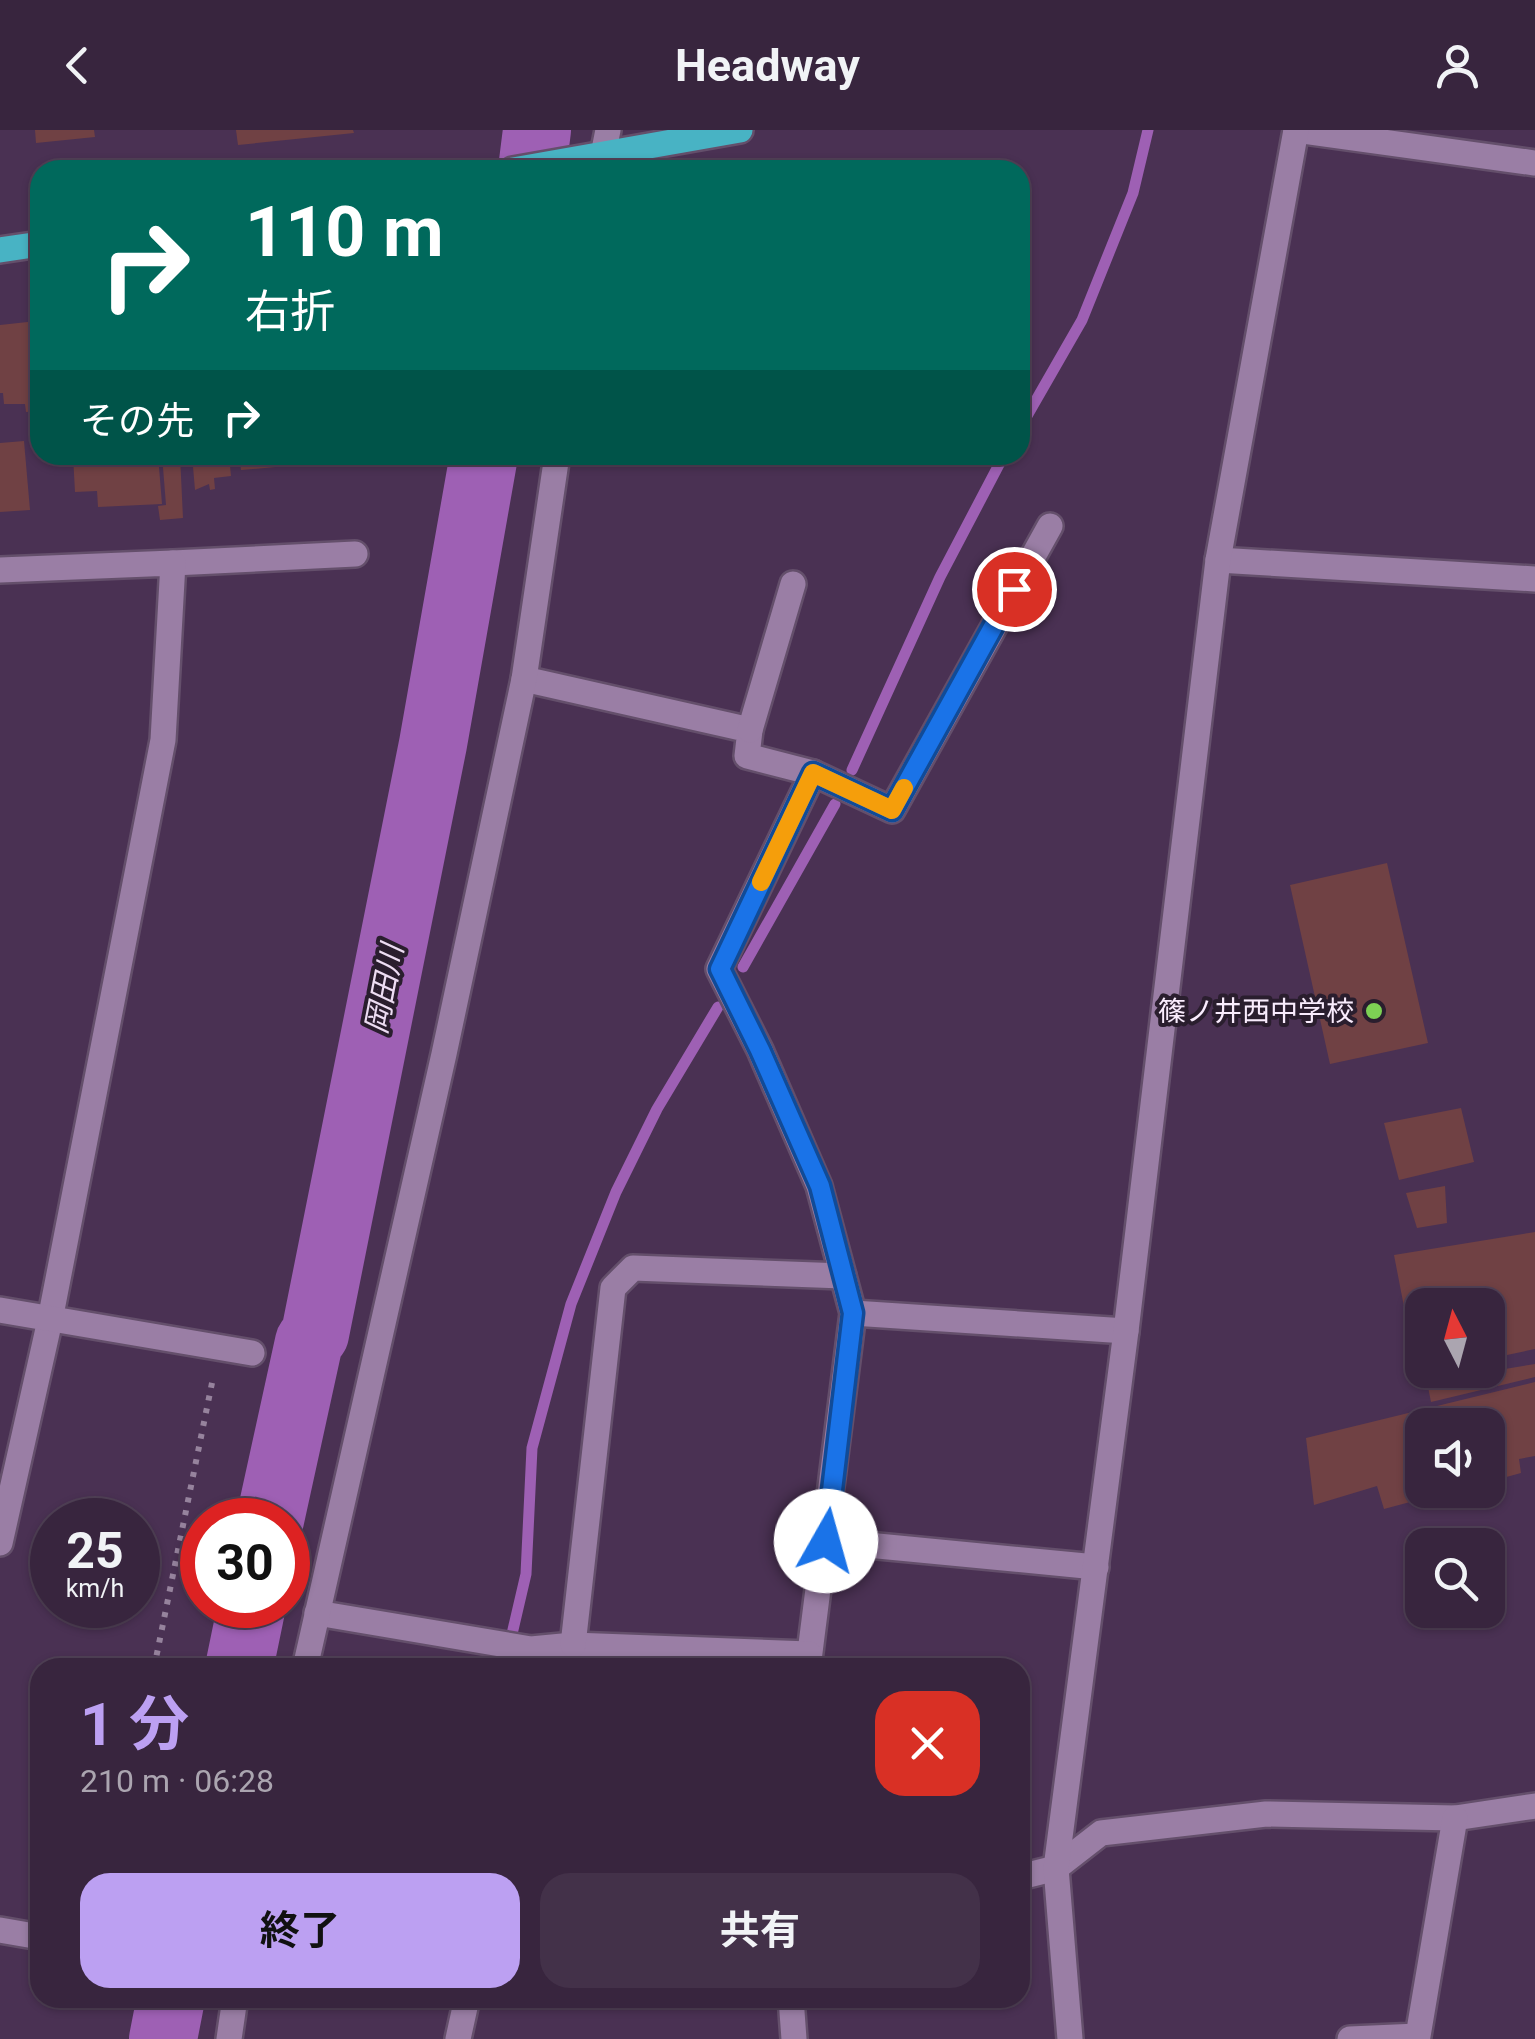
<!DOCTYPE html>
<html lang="ja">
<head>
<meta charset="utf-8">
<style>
  body { margin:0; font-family:Roboto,"Noto Sans JP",sans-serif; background:#433149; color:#f1f3f6; height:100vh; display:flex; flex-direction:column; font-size:38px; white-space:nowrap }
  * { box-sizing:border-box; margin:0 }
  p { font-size:32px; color:#aba5b0 }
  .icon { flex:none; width:55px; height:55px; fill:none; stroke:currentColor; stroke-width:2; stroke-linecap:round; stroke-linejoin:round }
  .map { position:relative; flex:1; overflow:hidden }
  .panel { position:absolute; left:30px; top:1528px; width:1000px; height:350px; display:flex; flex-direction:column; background:#38253e; border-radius:30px; box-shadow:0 2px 8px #0004,0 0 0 2px #524258 }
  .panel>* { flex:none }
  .top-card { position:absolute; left:30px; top:30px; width:1000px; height:305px; border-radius:30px; box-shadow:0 2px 8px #0004,0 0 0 2px #524258; background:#00695c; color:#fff; overflow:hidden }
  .needle { width:65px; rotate:354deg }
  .buttons { position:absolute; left:1405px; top:1158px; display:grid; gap:20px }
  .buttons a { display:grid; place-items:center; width:100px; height:100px; border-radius:20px; background:#38253e; box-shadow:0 2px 8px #0004,0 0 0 2px #524258; font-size:50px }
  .speed { position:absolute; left:30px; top:1368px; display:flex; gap:20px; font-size:50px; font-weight:700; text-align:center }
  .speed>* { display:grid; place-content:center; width:130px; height:130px; border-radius:50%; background:#38253e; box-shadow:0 2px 8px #0004,0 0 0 2px #524258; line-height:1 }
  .speed small { font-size:25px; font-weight:400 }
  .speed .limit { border:15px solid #d22; background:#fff; color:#111 }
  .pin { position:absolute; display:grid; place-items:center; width:85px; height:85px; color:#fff; margin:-42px; border:5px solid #fff; border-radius:50%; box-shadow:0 2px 10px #0007 }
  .me { position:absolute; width:110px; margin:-55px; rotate:7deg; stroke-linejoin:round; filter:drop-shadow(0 0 8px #0008) }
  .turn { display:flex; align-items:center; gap:35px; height:210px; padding:0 50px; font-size:45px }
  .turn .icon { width:130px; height:130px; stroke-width:2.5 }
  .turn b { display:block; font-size:70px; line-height:85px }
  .then { display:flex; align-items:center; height:95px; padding:0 50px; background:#0003; gap:20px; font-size:38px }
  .round { display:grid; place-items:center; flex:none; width:105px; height:105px; border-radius:30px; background:#433149 }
  .head { display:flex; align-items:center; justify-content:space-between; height:170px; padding:0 50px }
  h1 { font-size:60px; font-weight:700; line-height:75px; color:#bca0f2 }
  .cta { display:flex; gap:20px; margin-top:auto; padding:20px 50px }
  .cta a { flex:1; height:115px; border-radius:30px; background:#bca0f2; color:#111; font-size:40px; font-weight:700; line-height:115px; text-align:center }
  .cta a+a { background:#433149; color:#f1f3f6 }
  header { display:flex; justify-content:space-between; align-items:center; height:130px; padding:0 50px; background:#38253e; font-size:45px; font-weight:700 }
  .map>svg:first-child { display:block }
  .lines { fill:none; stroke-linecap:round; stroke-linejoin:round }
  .stream { stroke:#9e60b4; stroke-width:11 }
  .river { stroke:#9e60b4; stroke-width:68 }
  .building { fill:#704144 }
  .minor-casing { stroke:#644f6b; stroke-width:30 }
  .primary-casing { stroke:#644f6b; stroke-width:30 }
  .path { stroke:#96839d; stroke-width:6; stroke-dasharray:5 8; stroke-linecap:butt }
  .minor { stroke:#9a7ea5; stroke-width:25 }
  .primary { stroke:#48b3c4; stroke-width:25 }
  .route-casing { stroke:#114b97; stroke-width:25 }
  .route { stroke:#1a73e8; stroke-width:18 }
  .slow { stroke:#f59e0b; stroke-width:18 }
  .poi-dot { fill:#7dd154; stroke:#2a1e2e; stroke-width:4 }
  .labels { text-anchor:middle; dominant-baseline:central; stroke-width:8; stroke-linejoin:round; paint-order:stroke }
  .poi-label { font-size:28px; fill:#f9ecfd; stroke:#2a1e2e; text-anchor:end }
  .water-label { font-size:30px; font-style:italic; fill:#edddf3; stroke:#2a1e2e }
</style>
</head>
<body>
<header><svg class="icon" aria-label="back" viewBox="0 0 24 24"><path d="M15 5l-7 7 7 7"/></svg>Headway<svg class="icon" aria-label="person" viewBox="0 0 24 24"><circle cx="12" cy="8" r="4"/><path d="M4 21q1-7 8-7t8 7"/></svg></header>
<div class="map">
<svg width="1535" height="1909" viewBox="0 0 1535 1909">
  <rect width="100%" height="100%" fill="#4a3153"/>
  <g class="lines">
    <!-- stream -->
    <g class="stream">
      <polyline points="1020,298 1082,190 1133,63 1148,0"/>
      <polyline points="852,640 940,447 1004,325"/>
      <polyline points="743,837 835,674"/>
      <polyline points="512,1504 526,1444 532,1318 571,1174 616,1062 657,979 718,877"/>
      <polyline points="502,1538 504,1531"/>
    </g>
    <!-- river -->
    <g class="river">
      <polyline points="532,40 537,0"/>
      <polyline points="270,1390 309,1212 315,1204 433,614 484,325"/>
      <polyline points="239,1538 252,1475"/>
      <polyline points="163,1909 171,1868"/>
    </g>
  </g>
  <!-- building -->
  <g class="building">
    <polygon points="35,0 94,0 95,7 36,13"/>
    <polygon points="236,0 353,0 354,3 238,15"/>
    <polygon points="37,191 40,281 26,282 25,274 4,274 3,263 0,263 0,195"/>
    <polygon points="24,311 30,380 0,382 0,313"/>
    <polygon points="73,325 158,325 162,374 98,377 97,361 75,362"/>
    <polygon points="162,325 180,325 183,388 160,390 158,376 166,375"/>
    <polygon points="192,325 229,325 231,346 214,348 215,359 210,360 209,354 195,360"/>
    <polygon points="239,325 275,325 276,337 241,340"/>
    <polygon points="1387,733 1428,913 1330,934 1290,755"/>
    <polygon points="1461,978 1474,1032 1399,1050 1384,993"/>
    <polygon points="1445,1056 1447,1093 1417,1098 1406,1063"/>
    <polygon points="1535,1102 1535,1219 1488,1229 1488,1175 1422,1175 1422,1242 1417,1244 1394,1125"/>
    <polygon points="1535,1234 1535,1247 1431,1272 1427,1252"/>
    <polygon points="1535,1252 1535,1326 1519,1329 1521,1343 1488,1352 1488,1295 1422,1295 1422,1360 1451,1361 1384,1379 1377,1356 1314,1375 1306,1308"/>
  </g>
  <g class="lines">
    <defs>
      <g id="minor">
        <polyline points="1296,0 1535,33"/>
        <polyline points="600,40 608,0"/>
        <polyline points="1218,430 1535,449"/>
        <polyline points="173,433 355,424"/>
        <polyline points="0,440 173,433 163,610 50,1190 0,1413"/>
        <polyline points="524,549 750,600 747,626 813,643 719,839 760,920 819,1056 853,1183 808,1538"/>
        <polyline points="750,600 793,454"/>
        <polyline points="813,643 892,680 1050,396"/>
        <polyline points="0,1180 252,1223"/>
        <polyline points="853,1183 1126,1201"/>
        <polyline points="826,1411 1096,1437"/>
        <polyline points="317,1483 531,1519 573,1515 809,1524"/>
        <polyline points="573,1515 613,1158 633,1138 843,1146"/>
        <polyline points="305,1538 444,924 524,549 557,325"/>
        <polyline points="1020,1747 1056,1738 1101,1703 1266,1684 1455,1688 1535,1676"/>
        <polyline points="0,1800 40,1807"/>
        <polyline points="791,1868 794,1909"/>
        <polyline points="229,1909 235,1868"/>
        <polyline points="458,1909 467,1868"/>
        <polyline points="1070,1909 1056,1738 1126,1201 1218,430 1296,0"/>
        <polyline points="1350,1909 1418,1906 1455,1688"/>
      </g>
      <g id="primary">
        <polyline points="513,40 740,0"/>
        <polyline points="0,120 40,114"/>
      </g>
    </defs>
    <!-- minor casing -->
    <use href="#minor" class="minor-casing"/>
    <!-- primary casing -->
    <use href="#primary" class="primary-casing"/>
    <!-- path -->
    <polyline class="path" points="154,1538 213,1248"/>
    <!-- minor -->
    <use href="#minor" class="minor"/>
    <!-- primary -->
    <use href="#primary" class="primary"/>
  </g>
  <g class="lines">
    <defs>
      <polyline id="route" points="826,1411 853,1183 820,1056 760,920 720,839 813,643 892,680 1014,459"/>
    </defs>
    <!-- route casing -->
    <use href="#route" class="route-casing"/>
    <!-- route -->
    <use href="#route" class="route"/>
    <!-- slow -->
    <polyline class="slow" points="761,752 813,643 892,680 904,658"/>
  </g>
  <!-- markers -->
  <circle class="poi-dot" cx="1374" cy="881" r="10"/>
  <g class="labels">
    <!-- poi labels -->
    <g class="poi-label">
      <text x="1354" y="881">篠ノ井西中学校</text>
    </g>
    <!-- water labels -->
    <g class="water-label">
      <text transform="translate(384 859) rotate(-79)">岡田川</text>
    </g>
  </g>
</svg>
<div class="buttons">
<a><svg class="needle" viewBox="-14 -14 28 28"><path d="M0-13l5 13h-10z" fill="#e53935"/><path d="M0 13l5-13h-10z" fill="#aba5b0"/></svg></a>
<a><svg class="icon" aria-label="sound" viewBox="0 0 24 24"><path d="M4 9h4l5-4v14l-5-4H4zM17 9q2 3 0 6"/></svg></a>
<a><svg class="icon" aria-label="search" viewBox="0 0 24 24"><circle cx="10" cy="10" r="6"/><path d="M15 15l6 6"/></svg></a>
</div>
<div class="speed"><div>25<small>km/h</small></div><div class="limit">30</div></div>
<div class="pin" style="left:1014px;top:459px;background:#d93025"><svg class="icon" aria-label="arrive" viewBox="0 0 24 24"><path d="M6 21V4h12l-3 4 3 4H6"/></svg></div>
<svg class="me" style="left:826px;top:1411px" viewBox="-20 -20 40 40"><circle r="19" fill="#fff"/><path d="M0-13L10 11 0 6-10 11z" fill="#1a73e8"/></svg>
<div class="top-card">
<div class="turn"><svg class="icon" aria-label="right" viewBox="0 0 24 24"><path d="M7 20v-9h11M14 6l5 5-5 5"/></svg><div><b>110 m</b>右折</div></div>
<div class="then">その先<svg class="icon" aria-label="right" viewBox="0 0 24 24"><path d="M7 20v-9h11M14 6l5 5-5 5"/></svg></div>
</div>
<section class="panel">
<div class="head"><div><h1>1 分</h1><p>210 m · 06:28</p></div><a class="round" style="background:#d93025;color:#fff"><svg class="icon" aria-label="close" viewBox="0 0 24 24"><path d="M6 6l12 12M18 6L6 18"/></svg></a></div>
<div class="cta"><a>終了</a><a>共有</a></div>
</section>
</div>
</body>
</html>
